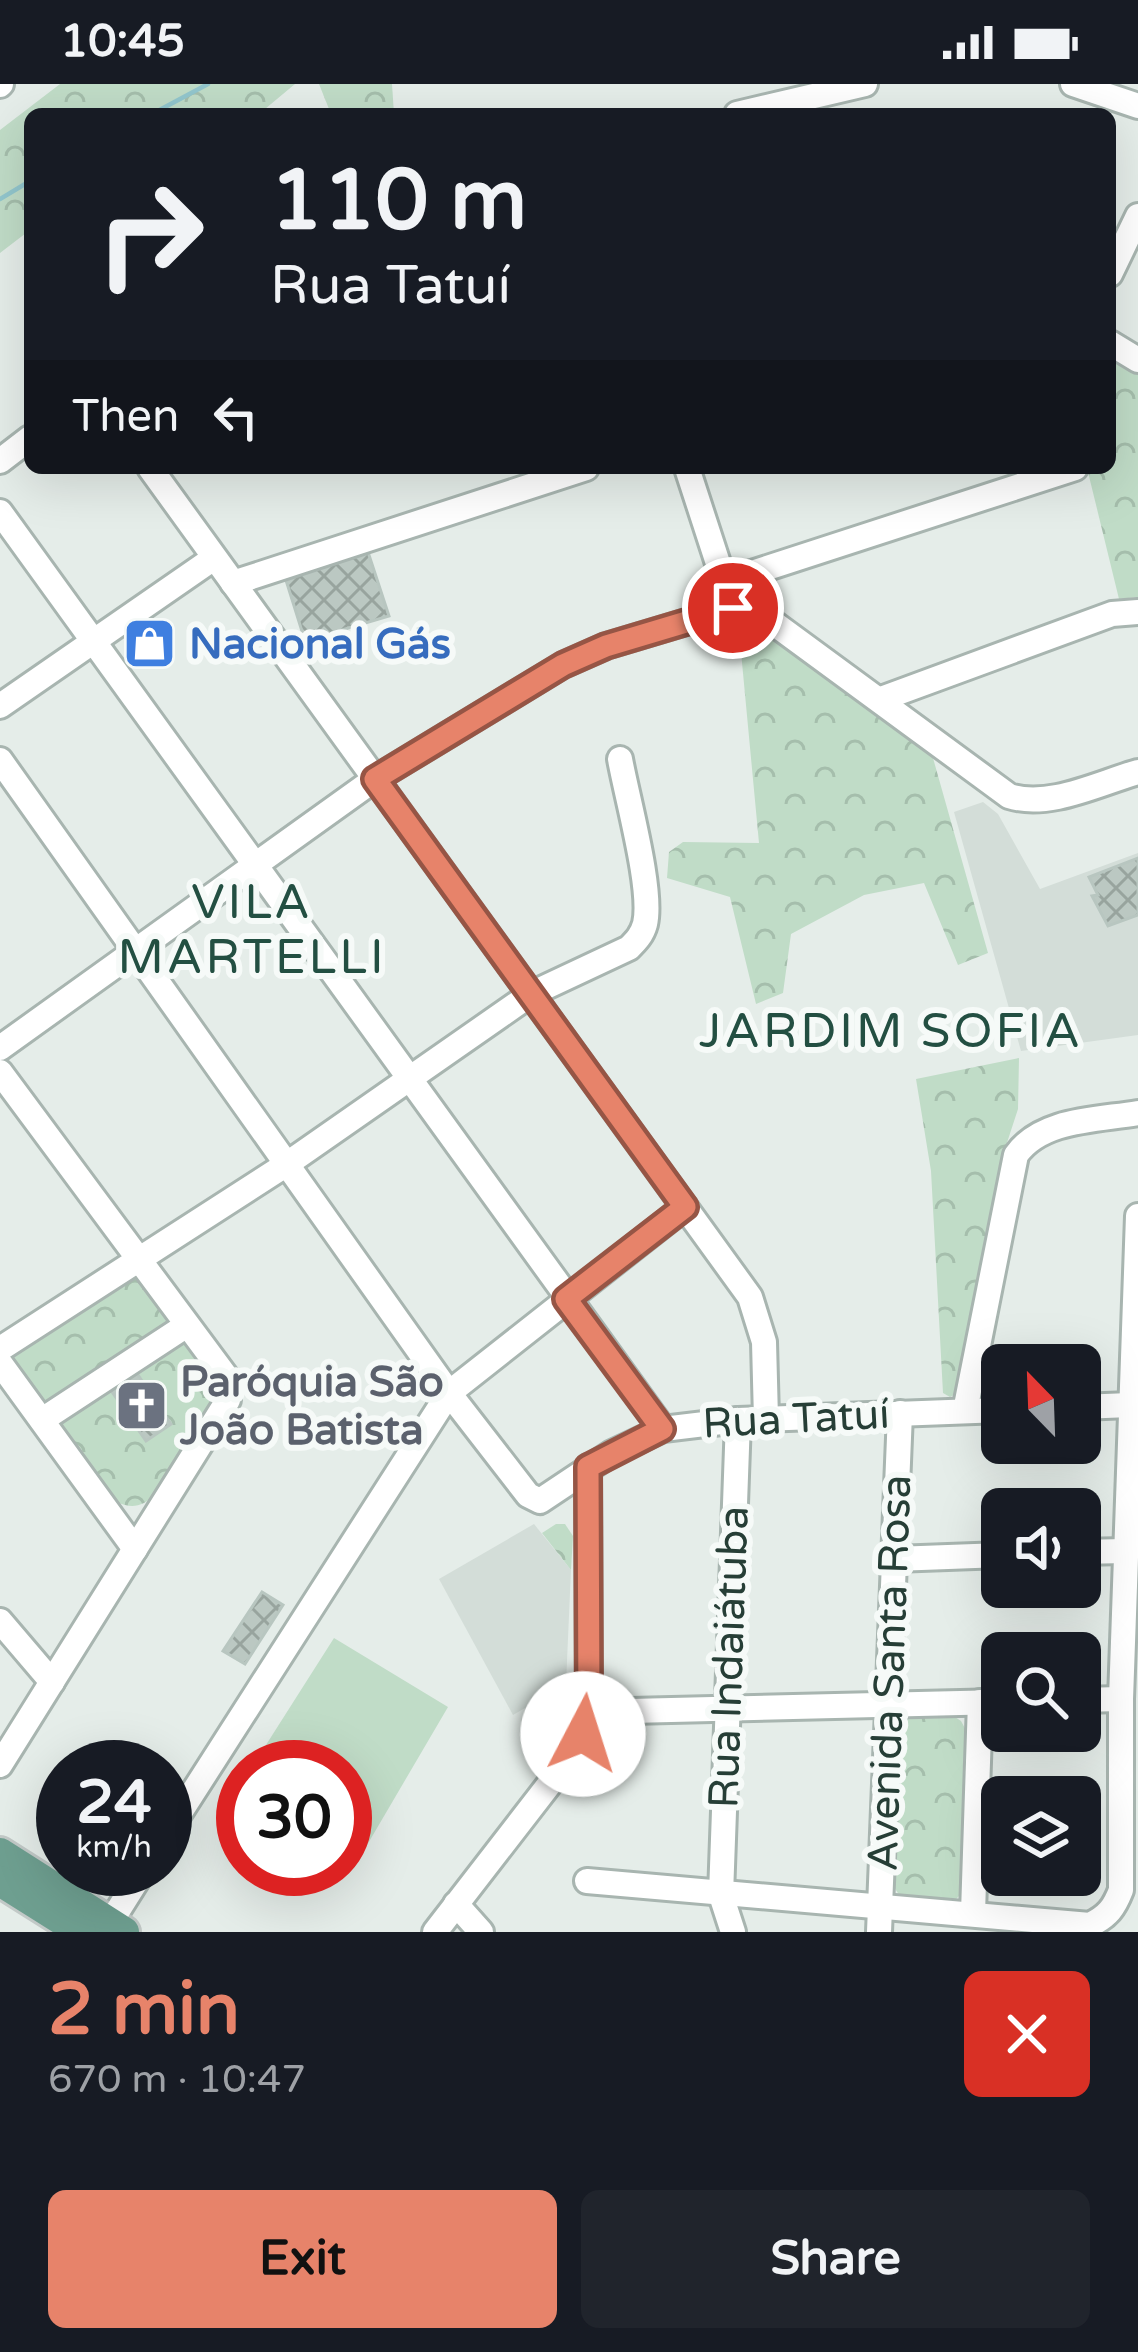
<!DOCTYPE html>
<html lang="en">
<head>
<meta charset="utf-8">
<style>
  body { margin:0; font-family:"Varela Round",sans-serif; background:#20242c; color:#f1f3f6; height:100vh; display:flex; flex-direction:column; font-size:45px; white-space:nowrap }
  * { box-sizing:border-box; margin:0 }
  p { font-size:39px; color:#9ea1a6 }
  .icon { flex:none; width:66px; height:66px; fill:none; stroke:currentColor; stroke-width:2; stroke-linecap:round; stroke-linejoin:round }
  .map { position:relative; height:1848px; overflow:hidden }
  .sheet { display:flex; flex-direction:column; background:#171b24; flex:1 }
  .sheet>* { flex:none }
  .banner { position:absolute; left:24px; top:24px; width:1092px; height:366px; border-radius:18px; box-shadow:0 12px 48px #0002; background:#171b24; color:#f1f3f6; overflow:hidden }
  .needle { width:78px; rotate:337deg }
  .buttons { position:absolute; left:981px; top:1260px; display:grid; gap:24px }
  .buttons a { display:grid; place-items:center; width:120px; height:120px; border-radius:18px; background:#171b24; box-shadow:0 12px 48px #0002; font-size:60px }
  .speed { position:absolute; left:36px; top:1656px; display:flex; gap:24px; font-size:60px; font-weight:700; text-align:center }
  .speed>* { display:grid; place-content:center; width:156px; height:156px; border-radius:50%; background:#171b24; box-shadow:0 12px 48px #0002; line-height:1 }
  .speed small { font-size:30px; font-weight:400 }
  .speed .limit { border:18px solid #d22; background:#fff; color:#111 }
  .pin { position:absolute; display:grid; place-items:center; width:102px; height:102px; color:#fff; margin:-51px; border:6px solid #fff; border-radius:50%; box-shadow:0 3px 12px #0007 }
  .me { position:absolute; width:132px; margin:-66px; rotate:5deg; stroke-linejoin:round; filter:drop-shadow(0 0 9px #0008) }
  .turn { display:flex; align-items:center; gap:42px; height:252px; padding:0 48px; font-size:54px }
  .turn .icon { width:156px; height:156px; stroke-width:2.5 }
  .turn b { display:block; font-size:84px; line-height:102px }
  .then { display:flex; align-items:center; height:114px; padding:0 48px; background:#0003; gap:24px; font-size:45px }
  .round { display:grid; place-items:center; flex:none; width:126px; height:126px; border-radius:18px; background:#20242c }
  .overview { display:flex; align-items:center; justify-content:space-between; height:204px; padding:0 48px }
  h1 { font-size:72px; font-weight:800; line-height:90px; color:#e7836a }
  .primary-button { display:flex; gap:24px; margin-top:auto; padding:24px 48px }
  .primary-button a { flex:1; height:138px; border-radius:18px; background:#e7836a; color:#111; font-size:48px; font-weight:800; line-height:138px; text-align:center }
  .primary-button a+a { background:#20242c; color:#f1f3f6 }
  .status { display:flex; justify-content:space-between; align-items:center; height:84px; padding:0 60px; background:#171b24; direction:ltr }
  .status svg { height:33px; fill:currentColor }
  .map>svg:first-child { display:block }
  .built { fill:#d3ddd8 }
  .forest { fill:url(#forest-crowns) }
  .garden { fill:#c0dcc7 }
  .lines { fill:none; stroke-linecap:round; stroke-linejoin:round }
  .stream { stroke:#92c6cd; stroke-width:4.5 }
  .building { fill:url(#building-cross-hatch); stroke:#b8c6c0; stroke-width:3 }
  .minor-casing { stroke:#a8b5b0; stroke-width:30 }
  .major-casing { stroke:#c2c9c7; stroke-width:36 }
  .minor { stroke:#fff; stroke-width:24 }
  .major { stroke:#6e9f90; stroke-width:30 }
  .route-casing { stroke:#965545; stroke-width:30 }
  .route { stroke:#e7836a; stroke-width:21 }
  .labels { text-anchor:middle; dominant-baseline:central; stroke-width:12; stroke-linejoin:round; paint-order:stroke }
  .shop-label { font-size:42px; font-weight:bold; fill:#366cbe; stroke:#f6faf8; text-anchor:start }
  .worship-label { font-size:42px; font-weight:bold; fill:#5b616d; stroke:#f6faf8; text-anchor:start }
  .street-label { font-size:42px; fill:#263e36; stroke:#f6faf8 }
  .quarter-label { font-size:48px; letter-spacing:3px; fill:#234f42; stroke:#f6faf8 }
</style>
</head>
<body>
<div class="status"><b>10:45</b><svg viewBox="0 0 49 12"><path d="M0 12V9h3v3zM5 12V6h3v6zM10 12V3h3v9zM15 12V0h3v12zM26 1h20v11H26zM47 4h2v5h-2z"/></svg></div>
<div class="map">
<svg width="1138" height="1848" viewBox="0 0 1138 1848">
  <defs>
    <pattern id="forest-crowns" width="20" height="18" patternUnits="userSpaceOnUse" patternTransform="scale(3)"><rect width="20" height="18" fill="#c0dcc7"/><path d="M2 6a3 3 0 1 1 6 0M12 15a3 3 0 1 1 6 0" fill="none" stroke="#a5beac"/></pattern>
    <pattern id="building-cross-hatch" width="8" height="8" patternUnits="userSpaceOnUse" patternTransform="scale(3)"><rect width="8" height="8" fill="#bbc8c2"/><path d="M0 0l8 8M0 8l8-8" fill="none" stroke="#98a49e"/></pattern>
  </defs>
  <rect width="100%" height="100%" fill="#e5ede9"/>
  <!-- built -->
  <g class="built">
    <polygon points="983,718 998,730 1040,805 1138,769 1138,951 1021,967 954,728"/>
    <polygon points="534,1440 571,1486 566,1600 513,1631 439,1495"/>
  </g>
  <!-- forest -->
  <g class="forest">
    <polygon points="60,0 295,0 259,30 30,30 30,146 0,169 0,46"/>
    <polygon points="319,0 392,0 394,30 331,30"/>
    <polygon points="1110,276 1138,289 1138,513 1119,515 1087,384 1110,384"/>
    <polygon points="738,536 751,537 933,674 988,869 958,881 924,799 864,811 791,850 783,909 756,920 730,813 667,794 669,768 683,758 759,759"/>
    <polygon points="1019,974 1018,1025 1002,1074 958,1309 950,1313 943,1309 931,1087 916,995"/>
    <polygon points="139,1190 171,1237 53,1320 45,1319 13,1275 16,1266"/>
    <path d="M178,1256L192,1259L215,1291L217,1307C206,1334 169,1405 144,1419C134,1424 126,1422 116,1418L64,1351L61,1334Z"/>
    <polygon points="556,1440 565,1440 573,1452 571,1486 542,1449"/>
    <path d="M949,1629L961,1637L967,1648L965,1806L952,1819C930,1819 903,1825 894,1802L897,1646C905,1624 930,1629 949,1629Z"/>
  </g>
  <!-- garden -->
  <polygon class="garden" points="334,1554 448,1623 353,1785 345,1780 345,1683 252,1683"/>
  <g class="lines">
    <!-- stream -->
    <g class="stream">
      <polyline points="152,30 208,0"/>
      <polyline points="0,115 30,97"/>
    </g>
  </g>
  <!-- building -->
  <g class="building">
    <polygon points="368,468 389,532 305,557 285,493"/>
    <polygon points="1138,774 1138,831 1108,842 1092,812 1098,811 1089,793"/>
    <polygon points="136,1288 171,1340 146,1357 110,1305"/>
    <polygon points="262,1508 283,1521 245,1580 223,1567"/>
  </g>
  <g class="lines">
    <defs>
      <g id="minor">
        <polyline points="1073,0 1138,22"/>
        <polyline points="0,1 1,0"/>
        <polyline points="737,30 865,0"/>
        <polyline points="1110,190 1138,132"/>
        <polyline points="1110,259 1138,276"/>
        <polyline points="0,377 30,354"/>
        <polyline points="150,384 750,1213 764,1258 766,1335"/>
        <polyline points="687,384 728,510"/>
        <polyline points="0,428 663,1345"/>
        <polyline points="724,498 1075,384"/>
        <polyline points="233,499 586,384"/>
        <polyline points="881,615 1112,530 1138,528"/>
        <polyline points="0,622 214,474"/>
        <polyline points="0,676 449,1309 528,1411 540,1417 612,1369 663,1345 738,1336 1002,1326"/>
        <path d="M0,964L375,695L563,581L606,562L733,524L750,526L768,535L1009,712C1049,725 1099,699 1138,688"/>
        <polyline points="0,988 227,1294 228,1316 0,1681"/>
        <path d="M0,1265L287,1080L531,910L629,864C636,857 642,851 645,840C653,806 627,714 620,675"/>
        <polyline points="0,1279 135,1465"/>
        <polyline points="1080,1323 1130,1321"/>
        <path d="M965,1327L1016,1071C1041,1035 1097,1036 1138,1029"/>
        <polyline points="42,1336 187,1241"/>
        <polyline points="1080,1468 1125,1467"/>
        <polyline points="894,1475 1002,1471"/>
        <polyline points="0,1537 52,1598"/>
        <polyline points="1080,1616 1121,1615"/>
        <polyline points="589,1628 1002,1618"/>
        <polyline points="165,1752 449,1309 685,1123"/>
        <path d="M587,1797L1090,1841C1108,1832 1114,1824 1121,1806V1615L1138,1132"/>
        <polyline points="456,1820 481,1848"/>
        <polyline points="973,1829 980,1618"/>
        <polyline points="110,1839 144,1785"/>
        <polyline points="435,1848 568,1676 583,1650 589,1628 588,1383"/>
        <polyline points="733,1848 721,1811 738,1336"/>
        <polyline points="879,1848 900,1329"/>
      </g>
      <g id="major">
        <polyline points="0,1769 124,1848"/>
        <polyline points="0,1797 81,1848"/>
      </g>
    </defs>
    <!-- minor casing -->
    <use href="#minor" class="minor-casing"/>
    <!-- major casing -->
    <use href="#major" class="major-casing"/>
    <!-- minor -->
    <use href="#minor" class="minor"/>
    <!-- major -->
    <use href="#major" class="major"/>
  </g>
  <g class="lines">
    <defs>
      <polyline id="route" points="583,1650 589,1628 588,1383 662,1345 566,1215 685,1123 375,695 563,581 606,562 733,524"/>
    </defs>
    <!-- route casing -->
    <use href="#route" class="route-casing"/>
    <!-- route -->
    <use href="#route" class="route"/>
  </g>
  <!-- icons -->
  <defs>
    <symbol id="shop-square" viewBox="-11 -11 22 22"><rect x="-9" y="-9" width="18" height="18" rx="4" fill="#3f7fe0" stroke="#f6faf8"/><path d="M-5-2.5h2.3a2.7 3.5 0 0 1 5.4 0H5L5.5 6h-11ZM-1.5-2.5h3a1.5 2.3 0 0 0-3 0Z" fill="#fff"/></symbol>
    <symbol id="church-square" viewBox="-11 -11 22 22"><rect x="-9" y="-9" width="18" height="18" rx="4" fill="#6b7280" stroke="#f6faf8"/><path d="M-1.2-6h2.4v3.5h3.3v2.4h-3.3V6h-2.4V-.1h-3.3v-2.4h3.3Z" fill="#fff"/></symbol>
  </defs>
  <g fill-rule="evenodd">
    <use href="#shop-square" x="120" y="530" width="59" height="59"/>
    <use href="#church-square" x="112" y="1292" width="59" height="59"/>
  </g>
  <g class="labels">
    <!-- shop labels -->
    <g class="shop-label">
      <text x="189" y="560">Nacional Gás</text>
    </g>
    <!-- worship labels -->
    <g class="worship-label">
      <text x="180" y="1298">Paróquia São<tspan x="180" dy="48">João Batista</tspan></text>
    </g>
    <!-- street labels -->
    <g class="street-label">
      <text transform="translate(796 1335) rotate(-3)">Rua Tatuí</text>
      <text transform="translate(729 1573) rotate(-88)">Rua Indaiátuba</text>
      <text transform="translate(890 1589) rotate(-88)">Avenida Santa Rosa</text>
    </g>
    <!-- quarter labels -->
    <g class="quarter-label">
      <text x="252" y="819">VILA<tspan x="252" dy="55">MARTELLI</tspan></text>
      <text x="891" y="948">JARDIM SOFIA</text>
    </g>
  </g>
</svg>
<div class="buttons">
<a><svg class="needle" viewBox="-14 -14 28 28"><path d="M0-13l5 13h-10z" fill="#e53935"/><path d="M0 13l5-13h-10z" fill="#9ea1a6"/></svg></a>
<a><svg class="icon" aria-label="sound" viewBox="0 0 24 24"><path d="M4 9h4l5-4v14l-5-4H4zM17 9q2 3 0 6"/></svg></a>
<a><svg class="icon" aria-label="search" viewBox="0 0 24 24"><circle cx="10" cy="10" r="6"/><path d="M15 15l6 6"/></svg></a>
<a><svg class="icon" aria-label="layers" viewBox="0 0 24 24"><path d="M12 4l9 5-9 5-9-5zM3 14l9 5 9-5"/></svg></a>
</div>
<div class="speed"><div>24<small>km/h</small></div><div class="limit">30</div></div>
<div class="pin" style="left:733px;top:524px;background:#d93025"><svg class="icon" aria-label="arrive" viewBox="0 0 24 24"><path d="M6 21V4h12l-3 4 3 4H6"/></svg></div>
<svg class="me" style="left:583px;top:1650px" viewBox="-20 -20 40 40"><circle r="19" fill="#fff"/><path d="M0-13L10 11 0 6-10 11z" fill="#e7836a"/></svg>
<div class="banner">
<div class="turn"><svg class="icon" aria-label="right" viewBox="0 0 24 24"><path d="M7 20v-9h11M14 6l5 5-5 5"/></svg><div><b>110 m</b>Rua Tatuí</div></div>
<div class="then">Then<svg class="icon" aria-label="left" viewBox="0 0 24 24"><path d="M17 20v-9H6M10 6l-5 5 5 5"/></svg></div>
</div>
</div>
<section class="sheet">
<div class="overview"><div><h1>2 min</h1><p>670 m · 10:47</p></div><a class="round" style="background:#d93025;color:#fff"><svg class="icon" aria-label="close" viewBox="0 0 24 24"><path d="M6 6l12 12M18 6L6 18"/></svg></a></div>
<div class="primary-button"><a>Exit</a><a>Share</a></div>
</section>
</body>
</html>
